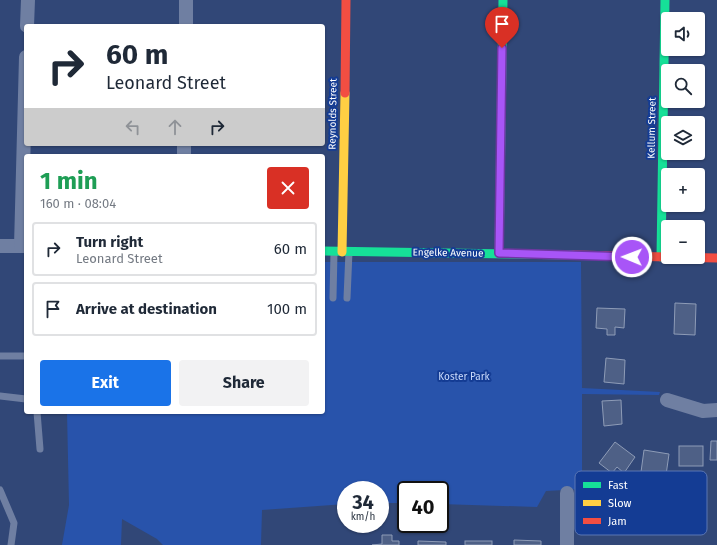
<!DOCTYPE html>
<html lang="en">
<head>
<meta charset="utf-8">
<style>
  body { margin:0; font-family:"Fira Sans",sans-serif; background:#f2f2f3; color:#1f2937; height:100vh; display:flex; flex-direction:column; font-size:15px; white-space:nowrap }
  * { box-sizing:border-box; margin:0 }
  p { font-size:13px; color:#747a83 }
  .icon { flex:none; width:22px; height:22px; fill:none; stroke:currentColor; stroke-width:2; stroke-linecap:round; stroke-linejoin:round }
  .map { position:relative; flex:1; overflow:hidden }
  .panel { position:absolute; left:24px; top:154px; width:301px; height:260px; display:flex; flex-direction:column; background:#fff; border-radius:4px; box-shadow:0 1px 3px #0004 }
  .panel>* { flex:none }
  .hud { position:absolute; left:24px; top:24px; width:301px; height:122px; border-radius:4px; box-shadow:0 1px 3px #0004; background:#fff; color:#1f2937; overflow:hidden }
  .fabs { position:absolute; left:661px; top:12px; display:grid; gap:8px }
  .fabs a { display:grid; place-items:center; width:44px; height:44px; border-radius:4px; background:#fff; box-shadow:0 1px 3px #0004; font-size:20px }
  .speed { position:absolute; left:337px; top:481px; display:flex; gap:8px; font-size:20px; font-weight:700; text-align:center }
  .speed>* { display:grid; place-content:center; width:52px; height:52px; border-radius:50%; background:#fff; box-shadow:0 1px 3px #0004; line-height:1 }
  .speed small { font-size:10px; font-weight:400 }
  .speed .limit { border:2px solid #111; border-radius:6px; background:#fff; color:#111 }
  .pin { position:absolute; display:grid; place-items:center; width:34px; height:34px; color:#fff; margin:-41px -17px; border-radius:50% 50% 50% 0; rotate:-45deg; box-shadow:0 0 4px #0007 }
  .pin .icon { rotate:45deg }
  .me { position:absolute; width:44px; margin:-22px; rotate:271deg; stroke-linejoin:round; filter:drop-shadow(0 0 3px #0008) }
  .turn { display:flex; align-items:center; gap:14px; height:84px; padding:0 16px; font-size:18px }
  .turn .icon { width:52px; height:52px; stroke-width:2.5 }
  .turn b { display:block; font-size:28px; line-height:34px }
  .lanes { display:flex; align-items:center; height:38px; padding:0 16px; background:#0003; justify-content:center; gap:20px; direction:ltr }
  .lanes .off { opacity:.35 }
  .round { display:grid; place-items:center; flex:none; width:42px; height:42px; border-radius:4px; background:#f2f2f3 }
  .head { display:flex; align-items:center; justify-content:space-between; height:68px; padding:0 16px }
  h1 { font-size:24px; font-weight:700; line-height:30px; color:#1e9e55 }
  .button { display:flex; gap:8px; margin-top:auto; padding:8px 16px }
  .button a { flex:1; height:46px; border-radius:4px; background:#1a73e8; color:#fff; font-size:16px; font-weight:700; line-height:46px; text-align:center }
  .button a+a { background:#f2f2f3; color:#1f2937 }
  ul { padding:0; list-style:none }
  li { display:flex; align-items:center; gap:12px; height:54px; margin:0 8px 6px; padding:0 8px; border:2px solid #e0e1e3; border-radius:4px }
  li div { flex:1 }
  li b { display:block; font-size:15px }
  li em { font-style:normal }
  .map>svg:first-child { display:block }
  .green { fill:#2853ab }
  .building { fill:#4e6086; stroke:#8e9cb7 }
  .lines { fill:none; stroke-linecap:round; stroke-linejoin:round }
  .lane { stroke:#6f7fa2; stroke-width:7 }
  .street { stroke:#6f7fa2; stroke-width:14 }
  .fast { stroke:#16e098; stroke-width:9 }
  .slow { stroke:#ffcf43; stroke-width:9 }
  .jam { stroke:#f24e42; stroke-width:9 }
  .route-casing { stroke:#6d37a1; stroke-width:10 }
  .route { stroke:#a855f7; stroke-width:7 }
  .labels { text-anchor:middle; dominant-baseline:central; stroke-width:4; stroke-linejoin:round; paint-order:stroke }
  .street-label { font-size:10px; fill:#fff; stroke:#143c94 }
  .park-label { font-size:10px; fill:#cbdbfc; stroke:#143c94 }
  .key { fill:#143c94; stroke:#5a76b4; stroke-width:1 }
  .key-label { font-size:11px; fill:#fff }
</style>
</head>
<body>
<div class="map">
<svg width="717" height="545" viewBox="0 0 717 545">
  <rect width="100%" height="100%" fill="#314777"/>
  <!-- green -->
  <polygon class="green" points="323,262 581,262 582,388 660,392 659,395 582,394 582,489 546,491 537,507 440,504 440,490 406,490 406,503 380,503 380,490 346,490 346,504 262,510 261,545 163,545 157,539 122,519 121,545 62,545 69,505 67,412 323,412"/>
  <!-- building -->
  <g class="building">
    <polygon points="675,303 696,304 695,335 674,334"/>
    <polygon points="597,308 625,309 624,328 615,327 615,335 607,335 607,329 596,328"/>
    <polygon points="606,358 625,360 624,384 604,382"/>
    <polygon points="621,400 622,424 604,426 602,401"/>
    <polygon points="711,441 717,441 717,460 710,460"/>
    <polygon points="615,442 635,457 624,473 617,467 612,473 599,463"/>
    <rect x="679" y="446" width="24" height="20"/>
    <polygon points="644,450 669,454 666,475 641,472"/>
    <polygon points="382,535 392,535 392,541 399,541 399,545 372,545 382,544"/>
    <polygon points="514,540 541,541 541,545 514,545"/>
    <polygon points="418,541 446,542 446,545 418,545"/>
    <rect x="465" y="541" width="27" height="4"/>
  </g>
  <g class="lines">
    <!-- lane -->
    <g class="lane">
      <polyline points="333,298 334,252"/>
      <polyline points="347,298 349,252"/>
      <polyline points="0,356 26,356"/>
      <polyline points="0,396 26,399"/>
      <polyline points="37,412 40,449"/>
      <polyline points="0,490 14,523 11,545"/>
    </g>
    <!-- street -->
    <g class="street">
      <polyline points="27,26 28,0"/>
      <polyline points="186,26 186,0"/>
      <polyline points="184,156 184,144"/>
      <polyline points="0,246 26,246"/>
      <polyline points="21,246 26,57"/>
      <polyline points="667,400 703,411 717,410"/>
      <polyline points="567,545 567,493"/>
    </g>
    <!-- fast -->
    <g class="fast">
      <polyline points="323,251 573,255"/>
      <polyline points="499,253 503,0"/>
      <polyline points="661,257 665,0"/>
    </g>
    <!-- slow -->
    <polyline class="slow" points="342,252 345,93"/>
    <!-- jam -->
    <g class="jam">
      <polyline points="345,93 346,0"/>
      <polyline points="573,255 717,258"/>
    </g>
  </g>
  <g class="lines">
    <defs>
      <polyline id="route" points="502,48 499,253 632,257"/>
    </defs>
    <!-- route casing -->
    <use href="#route" class="route-casing"/>
    <!-- route -->
    <use href="#route" class="route"/>
  </g>
  <g class="labels">
    <!-- street labels -->
    <g class="street-label">
      <text transform="translate(333 114) rotate(-89)">Reynolds Street</text>
      <text transform="translate(652 128) rotate(-89)">Kellum Street</text>
      <text transform="translate(448 253) rotate(1)">Engelke Avenue</text>
    </g>
    <!-- park labels -->
    <g class="park-label">
      <text x="464" y="377">Koster Park</text>
    </g>
  </g>
  <!-- legend -->
  <rect x="575" y="471" width="132" height="64" rx="6" class="key"/>
  <rect x="583" y="482" width="18" height="6" fill="#16e098"/>
  <rect x="583" y="500" width="18" height="6" fill="#ffcf43"/>
  <rect x="583" y="518" width="18" height="6" fill="#f24e42"/>
  <g class="key-label">
    <text x="608" y="489">Fast</text>
    <text x="608" y="507">Slow</text>
    <text x="608" y="525">Jam</text>
  </g>
</svg>
<div class="fabs">
<a><svg class="icon" aria-label="sound" viewBox="0 0 24 24"><path d="M4 9h4l5-4v14l-5-4H4zM17 9q2 3 0 6"/></svg></a>
<a><svg class="icon" aria-label="search" viewBox="0 0 24 24"><circle cx="10" cy="10" r="6"/><path d="M15 15l6 6"/></svg></a>
<a><svg class="icon" aria-label="layers" viewBox="0 0 24 24"><path d="M12 4l9 5-9 5-9-5zM3 14l9 5 9-5"/></svg></a>
<a>+</a>
<a>−</a>
</div>
<div class="speed"><div>34<small>km/h</small></div><div class="limit">40</div></div>
<div class="pin" style="left:502px;top:48px;background:#d93025"><svg class="icon" aria-label="arrive" viewBox="0 0 24 24"><path d="M6 21V4h12l-3 4 3 4H6"/></svg></div>
<svg class="me" style="left:632px;top:257px" viewBox="-20 -20 40 40"><circle r="17" fill="#a855f7" stroke="#fff" stroke-width="3"/><path d="M0-11L8 9 0 5-8 9z" fill="#fff"/></svg>
<div class="hud">
<div class="turn"><svg class="icon" aria-label="right" viewBox="0 0 24 24"><path d="M7 20v-9h11M14 6l5 5-5 5"/></svg><div><b>60 m</b>Leonard Street</div></div>
<div class="lanes"><svg class="icon off" aria-label="left" viewBox="0 0 24 24"><path d="M17 20v-9H6M10 6l-5 5 5 5"/></svg><svg class="icon off" aria-label="ahead" viewBox="0 0 24 24"><path d="M12 20V5M6 11l6-6 6 6"/></svg><svg class="icon" aria-label="right" viewBox="0 0 24 24"><path d="M7 20v-9h11M14 6l5 5-5 5"/></svg></div>
</div>
<section class="panel">
<div class="head"><div><h1>1 min</h1><p>160 m · 08:04</p></div><a class="round" style="background:#d93025;color:#fff"><svg class="icon" aria-label="close" viewBox="0 0 24 24"><path d="M6 6l12 12M18 6L6 18"/></svg></a></div>
<ul>
<li><svg class="icon" aria-label="right" viewBox="0 0 24 24"><path d="M7 20v-9h11M14 6l5 5-5 5"/></svg><div><b>Turn right</b><p>Leonard Street</p></div><em>60 m</em></li>
<li><svg class="icon" aria-label="arrive" viewBox="0 0 24 24"><path d="M6 21V4h12l-3 4 3 4H6"/></svg><div><b>Arrive at destination</b></div><em>100 m</em></li>
</ul>
<div class="button"><a>Exit</a><a>Share</a></div>
</section>
</div>
</body>
</html>
